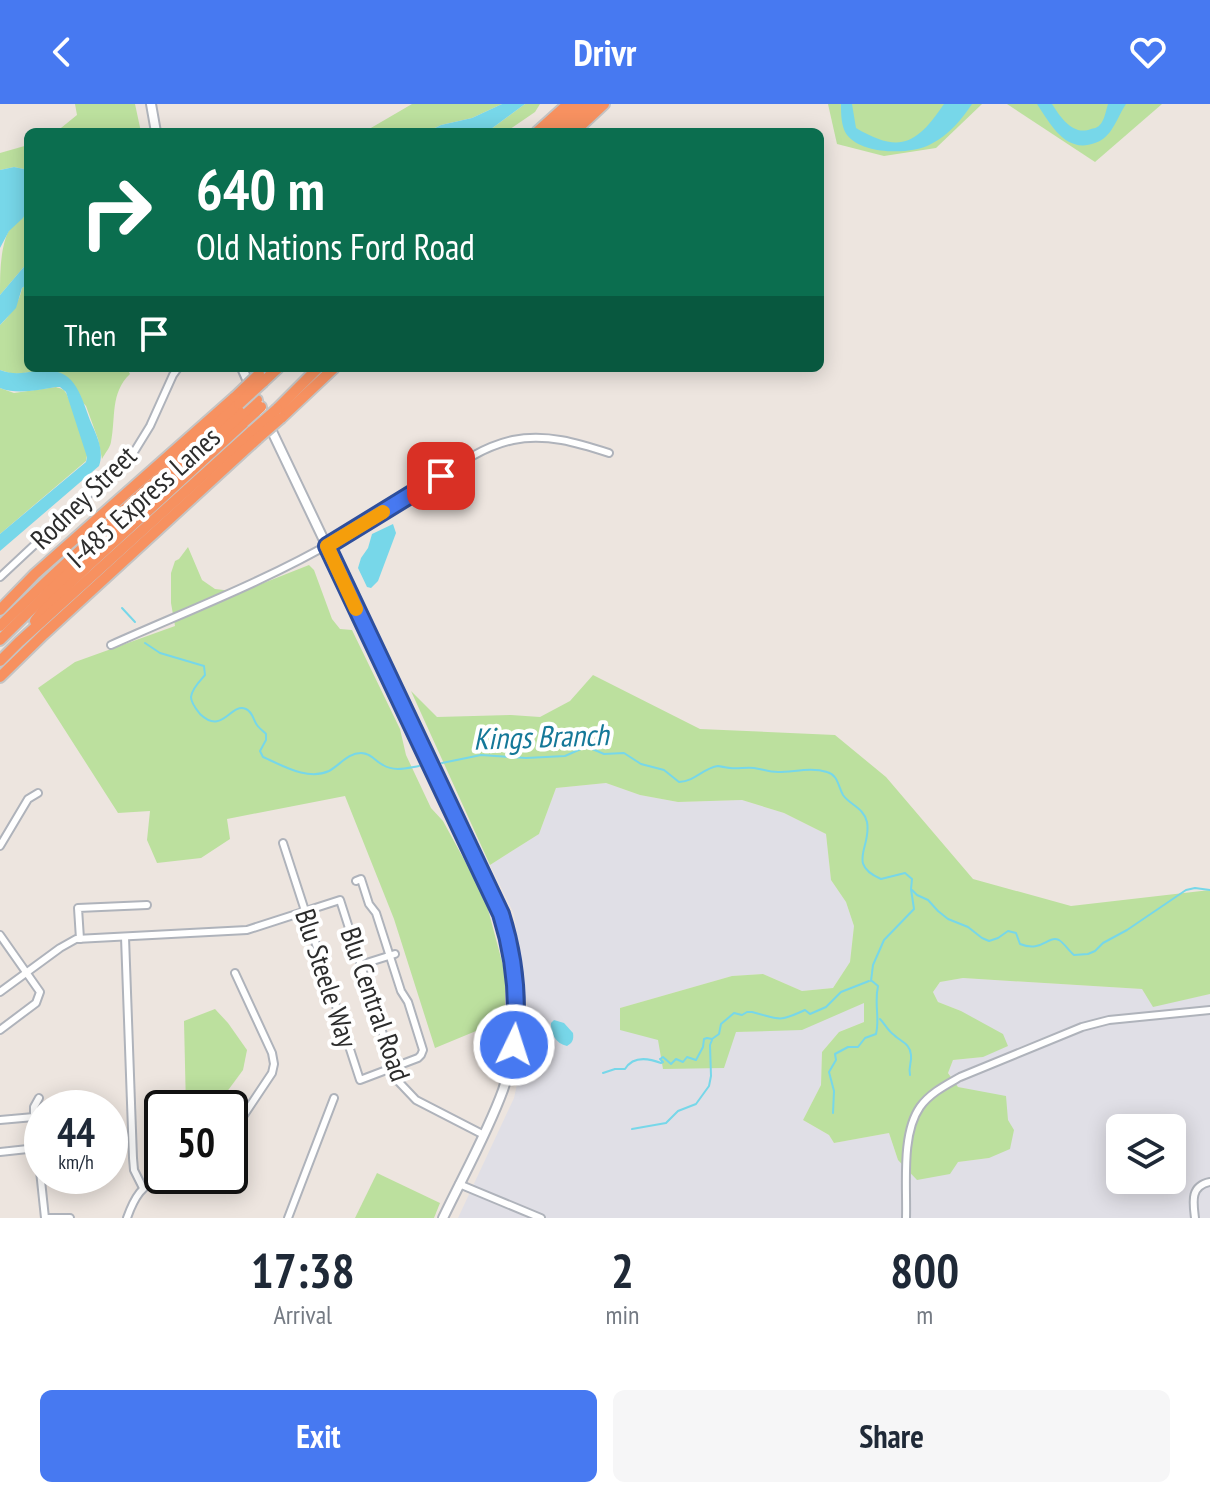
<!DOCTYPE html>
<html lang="en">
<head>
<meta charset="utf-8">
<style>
  body { margin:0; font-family:"PT Sans Narrow",sans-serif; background:#f6f6f7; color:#1f2937; height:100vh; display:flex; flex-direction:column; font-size:30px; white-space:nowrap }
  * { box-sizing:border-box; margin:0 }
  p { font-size:26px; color:#747a83 }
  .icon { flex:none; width:44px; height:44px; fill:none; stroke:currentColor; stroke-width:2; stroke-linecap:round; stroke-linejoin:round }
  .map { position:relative; height:1114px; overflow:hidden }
  .details { display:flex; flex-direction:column; background:#fff; flex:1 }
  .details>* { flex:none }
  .guide { position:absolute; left:24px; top:24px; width:800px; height:244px; border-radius:12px; box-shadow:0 4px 20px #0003; background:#0b6e4f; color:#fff; overflow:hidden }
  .buttons { position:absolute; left:1106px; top:1010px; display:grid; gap:16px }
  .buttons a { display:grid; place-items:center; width:80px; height:80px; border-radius:12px; background:#fff; box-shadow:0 4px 20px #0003; font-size:40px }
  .speed { position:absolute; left:24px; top:986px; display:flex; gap:16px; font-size:40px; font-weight:700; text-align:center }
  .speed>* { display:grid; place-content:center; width:104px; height:104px; border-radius:50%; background:#fff; box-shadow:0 4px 20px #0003; line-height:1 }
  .speed small { font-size:20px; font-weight:400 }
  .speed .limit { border:4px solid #111; border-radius:12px; background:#fff; color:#111 }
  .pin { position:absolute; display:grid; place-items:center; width:68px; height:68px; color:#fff; margin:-34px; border-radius:16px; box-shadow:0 4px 12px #0006 }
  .me { position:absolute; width:88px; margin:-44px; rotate:4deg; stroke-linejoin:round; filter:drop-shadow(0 0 6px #0008) }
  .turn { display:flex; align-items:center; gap:28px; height:168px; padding:0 40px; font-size:36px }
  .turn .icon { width:104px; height:104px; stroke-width:2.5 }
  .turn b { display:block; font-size:56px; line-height:68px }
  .then { display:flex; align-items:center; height:76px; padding:0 40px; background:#0003; gap:16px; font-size:30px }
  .eta { display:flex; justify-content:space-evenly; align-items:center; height:136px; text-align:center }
  .eta b { font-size:48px; font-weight:800; line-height:56px }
  .cta { display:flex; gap:16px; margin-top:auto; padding:16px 40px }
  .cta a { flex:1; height:92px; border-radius:12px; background:#4779f1; color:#fff; font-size:32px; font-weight:800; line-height:92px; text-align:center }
  .cta a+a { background:#f6f6f7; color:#1f2937 }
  header { display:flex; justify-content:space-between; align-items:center; height:104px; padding:0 40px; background:#4779f1; color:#fff; font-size:36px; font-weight:800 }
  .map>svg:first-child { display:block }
  .industrial { fill:#e0dfe6; fill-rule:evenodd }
  .green { fill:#bce09e }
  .water { fill:#77d7e9 }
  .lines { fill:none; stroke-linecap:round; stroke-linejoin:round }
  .stream { stroke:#77d7e9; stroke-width:2 }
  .street-casing { stroke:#afb3bb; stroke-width:10 }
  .secondary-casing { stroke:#afb3bb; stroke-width:12 }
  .highway-casing { stroke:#c4c4c4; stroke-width:14 }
  .street { stroke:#fff; stroke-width:6 }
  .secondary { stroke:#fff; stroke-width:8 }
  .highway { stroke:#f79160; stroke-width:10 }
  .highway-bridge-casing { stroke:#c4c4c4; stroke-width:14; stroke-linecap:butt }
  .highway-bridge { stroke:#f79160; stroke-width:10 }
  .route-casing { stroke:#2e4f9d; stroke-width:20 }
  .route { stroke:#4779f1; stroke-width:14 }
  .slow { stroke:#f59e0b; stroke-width:14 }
  .labels { text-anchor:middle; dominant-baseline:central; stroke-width:8; stroke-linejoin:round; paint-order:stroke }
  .street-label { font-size:28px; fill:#2c2c2c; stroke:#fff }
  .water-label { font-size:30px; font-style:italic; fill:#147898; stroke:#fff }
</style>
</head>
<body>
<header><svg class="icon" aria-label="back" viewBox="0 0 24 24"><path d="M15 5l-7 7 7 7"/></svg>Drivr<svg class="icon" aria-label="heart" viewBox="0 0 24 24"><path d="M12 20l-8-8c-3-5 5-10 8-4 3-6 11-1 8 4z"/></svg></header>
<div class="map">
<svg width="1210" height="1114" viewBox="0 0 1210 1114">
  <rect width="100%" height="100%" fill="#ede5df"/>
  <!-- industrial -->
  <path class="industrial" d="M606,679L640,691L678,698L742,696L784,709L826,730L831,776L846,798L854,822L850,858L833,884L802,887L763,870L732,872L620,904L736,928L769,926L850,905L864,898V918L839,928L822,948L821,981L803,1016L829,1031L834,1039L889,1029L898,1056L958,1058L989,1054L975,987L958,983L948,968L953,956L983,953L961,907L938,898L933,888L940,878L963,874L1142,885L1153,902L1210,890V1114H458L514,994L529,926L528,908L514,810L490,761L539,730L556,684ZM1120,1024H1172V1076H1120Z"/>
  <!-- green -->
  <g class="green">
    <polygon points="75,0 135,0 141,28 56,28 77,11"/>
    <polygon points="412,0 502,0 472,14 441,21 427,28 364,28"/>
    <polygon points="525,0 540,0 535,8 506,28 487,28"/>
    <polygon points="828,0 982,0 936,44 884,52 837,40"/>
    <polygon points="1007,0 1162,0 1095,58"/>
    <polygon points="28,41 28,71 24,65 14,63 0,66 0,49"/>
    <path d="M28,104V158L0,191C0,170 0,146 8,128C15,118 23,116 28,104Z"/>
    <path d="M28,180V264H127L130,270C110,289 116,313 111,338C110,344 105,349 102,355L98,335L86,302L53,266L13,270L0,266V221C10,212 20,197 22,184Z"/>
    <path d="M56,283C61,285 63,284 66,289C69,293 87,347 87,351C87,353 86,355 86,357L0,430V284L14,289Z"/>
    <polygon points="188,443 202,476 215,485 241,488 309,461 314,466 332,515 340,525 352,526 400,625 406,651 431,704 443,717 485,794 505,869 505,915 435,944 394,815 345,692 227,715 230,735 201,754 157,759 147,736 150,707 118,709 38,584 75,558 175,522 171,499 171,469 175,457 179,455"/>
    <polygon points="593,571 700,625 835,631 886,673 973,775 1071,802 1210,786 1210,890 1153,903 1142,885 963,874 940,878 933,888 938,898 961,907 1003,930 1008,942 983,953 953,956 948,969 958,983 1006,992 1008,1016 1014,1026 1010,1045 989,1054 958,1058 950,1070 917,1076 898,1056 889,1029 834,1039 829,1031 803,1016 821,981 822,948 839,928 864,918 864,899 802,926 736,928 724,964 663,965 658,936 620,926 620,904 732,872 763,870 802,887 833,884 850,858 854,822 846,798 831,776 826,730 784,709 742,696 678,698 640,691 606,679 556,684 539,730 490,761 411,587 437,613 511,611 540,613 570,597"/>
    <polygon points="215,905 228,919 247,946 243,966 215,1004 186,1004 184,917"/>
    <polygon points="377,1069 440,1099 434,1114 355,1114"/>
  </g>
  <!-- water -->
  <g class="water">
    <polygon points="502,0 525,0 487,28 427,28 441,21 472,14"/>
    <path d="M841,0H852L856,24C900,50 917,40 944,0H972C962,15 948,32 931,40C911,51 863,51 847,31C841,23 841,9 841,0Z"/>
    <path d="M1037,0H1052C1061,14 1073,32 1091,25C1096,24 1099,23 1102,18C1105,13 1106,6 1108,0H1126C1120,9 1116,20 1110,28C1106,33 1101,37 1095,39C1066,50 1051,21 1037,0Z"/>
    <polygon points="14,63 24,65 28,71 28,104 23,114 9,127 0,144 0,66"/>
    <polygon points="28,158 28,180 22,184 16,204 0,221 0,191"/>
    <path d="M0,266C14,271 22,269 36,267C77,261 80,292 92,321C98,334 104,348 99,362L0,447V430L86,358L87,353L66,288L60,283H56C37,286 18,291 0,284Z"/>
    <polygon points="393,420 396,429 378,477 371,484 367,483 358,464 361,454 368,444 372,430"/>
    <path d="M554,916L564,919L573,929C574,936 572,939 567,942C556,940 550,929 551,919Z"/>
  </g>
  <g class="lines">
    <!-- stream -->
    <g class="stream">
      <polyline points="122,504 135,518"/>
      <path d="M145,539L160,549L204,562L205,571C200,577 192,584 191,593C191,599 196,605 200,610C223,632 230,598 246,605C253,608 253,616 257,621C259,624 264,628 266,630V636L260,647L263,653C282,661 307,677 329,667C340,661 348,649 361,649C371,649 375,657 383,661C394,668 407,664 419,662"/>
      <path d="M442,659L481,651L526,654L565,652L583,644H590L604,650L624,649L641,660L664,666L679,678C696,677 703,664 718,662C718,662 729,664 730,664C738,665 746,663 754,664C762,665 769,668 778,668C794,668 811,663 827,668C838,671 838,682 843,691C850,701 864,704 867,718C872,743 846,760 881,775L905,769L912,775L911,785L914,805L884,836L873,861L871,877"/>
      <path d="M912,786L917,791L928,796L938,807L948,815L968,823L982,834L989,837L998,834L1008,827L1016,829L1020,840C1042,849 1047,831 1059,836C1064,839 1069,847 1074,851L1088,850L1095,847L1103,839L1127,826L1186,786L1195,784L1210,786"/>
      <path d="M880,915C885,920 888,927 894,931C901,938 910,939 911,951C912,959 908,963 910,971"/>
      <path d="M603,969L615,965H625C633,952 648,954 661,959L663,958L660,955L663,953L671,960L676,955L683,958L687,953L696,956L703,943L704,935L707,934L712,935L719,930L721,920L734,909L742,911L747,908H752C780,915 777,919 805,906L810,910L826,903L841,888L869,877"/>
      <path d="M833,1009L834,987L829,968L836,956L835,950L848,943H858L865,934L876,930C880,914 874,900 878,882L872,877"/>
      <polyline points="632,1025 666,1019 678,1007 696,1000 709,982 711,972 710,941 712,936"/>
    </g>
    <defs>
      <g id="street">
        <polyline points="0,473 134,348 150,322 173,271 178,264"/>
        <path d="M111,541C187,507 266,477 338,435C368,418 398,399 427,381C454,363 481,343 513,336C546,329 578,339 609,349"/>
        <polyline points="283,739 360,976 418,954 421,951 423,946 408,898 401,887 376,809 369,800 361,775 356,777"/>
        <polyline points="0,742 28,695 38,689"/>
        <polyline points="0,831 40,888 36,899 0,926"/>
        <polyline points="125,833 133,1054 134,1066 143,1084"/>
        <polyline points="80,835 78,804 147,801"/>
        <polyline points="360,861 395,850"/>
        <polyline points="0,888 60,844 76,835 247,826 340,796 398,977 416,996 484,1031"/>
        <polyline points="39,994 34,1003 34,1010 45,1114"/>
        <polyline points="0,1016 34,1013"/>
        <polyline points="230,1032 272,969 274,960 272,949 235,869"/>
        <polyline points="0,1048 37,1044"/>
        <polyline points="459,1080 541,1114"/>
        <polyline points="48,1114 70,1114"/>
        <path d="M127,1114C134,1094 142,1080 163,1072"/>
        <polyline points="288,1114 334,994"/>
        <path d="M906,1114C907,1081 901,1030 920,1003C930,989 946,981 960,973L1082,923L1109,916L1210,906"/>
        <path d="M1195,1114C1193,1098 1190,1082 1210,1078"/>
      </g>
      <g id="secondary">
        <polyline points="151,0 156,28"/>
        <polyline points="242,264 250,282"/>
        <path d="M258,298L495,795C519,856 525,924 503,986C487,1030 463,1072 443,1114"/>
      </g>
      <g id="highway">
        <polyline points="537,28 568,0"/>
        <polyline points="549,28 580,0"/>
        <polyline points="561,28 592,0"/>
        <polyline points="574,28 604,0"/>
        <polyline points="263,278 278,264"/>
        <polyline points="277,305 318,264"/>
        <polyline points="281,314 334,264"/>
        <polyline points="0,506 35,470 235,293"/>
        <polyline points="35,517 48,500 89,461 261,303"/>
        <polyline points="0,522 49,475 239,300"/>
        <polyline points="0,536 58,479 257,296"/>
        <polyline points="0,557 19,538 252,327"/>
        <polyline points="0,573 44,530 258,334"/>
      </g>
    </defs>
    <!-- street casing -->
    <use href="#street" class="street-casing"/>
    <!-- secondary casing -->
    <use href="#secondary" class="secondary-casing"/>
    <!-- highway casing -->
    <use href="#highway" class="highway-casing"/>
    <!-- street -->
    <use href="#street" class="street"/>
    <!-- secondary -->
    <use href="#secondary" class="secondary"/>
    <!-- highway -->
    <use href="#highway" class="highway"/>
    <defs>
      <g id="highway-bridge">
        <polyline points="235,293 259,270"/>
        <polyline points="239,300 263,278"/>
        <polyline points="252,327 277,305"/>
        <polyline points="258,334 281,314"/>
      </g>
    </defs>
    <!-- highway-bridge casing -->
    <use href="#highway-bridge" class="highway-bridge-casing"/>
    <!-- highway-bridge -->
    <use href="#highway-bridge" class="highway-bridge"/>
  </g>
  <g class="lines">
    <defs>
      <path id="route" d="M441,372L327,442L501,810C515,854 519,896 514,941"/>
    </defs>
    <!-- route casing -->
    <use href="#route" class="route-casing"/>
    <!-- route -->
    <use href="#route" class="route"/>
    <!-- slow -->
    <polyline class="slow" points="356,505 327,442 383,408"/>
  </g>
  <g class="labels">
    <!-- street labels -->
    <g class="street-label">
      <text transform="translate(83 393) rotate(-44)">Rodney Street</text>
      <text transform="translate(143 393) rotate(-42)">I-485 Express Lanes</text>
      <text transform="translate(327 874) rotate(72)">Blu Steele Way</text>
      <text transform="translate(376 900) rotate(71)">Blu Central Road</text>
    </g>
    <!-- water labels -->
    <g class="water-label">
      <text transform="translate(541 632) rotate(-2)">Kings Branch</text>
    </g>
  </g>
</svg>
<div class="buttons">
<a><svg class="icon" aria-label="layers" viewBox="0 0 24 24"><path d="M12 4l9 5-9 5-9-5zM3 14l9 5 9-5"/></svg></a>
</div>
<div class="speed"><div>44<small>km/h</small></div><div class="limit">50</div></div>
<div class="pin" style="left:441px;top:372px;background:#d93025"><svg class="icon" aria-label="arrive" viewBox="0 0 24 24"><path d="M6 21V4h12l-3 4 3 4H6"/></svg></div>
<svg class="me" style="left:514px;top:941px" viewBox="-20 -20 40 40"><circle r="17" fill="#4779f1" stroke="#fff" stroke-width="3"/><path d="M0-11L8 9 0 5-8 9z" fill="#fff"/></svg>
<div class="guide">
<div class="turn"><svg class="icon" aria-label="right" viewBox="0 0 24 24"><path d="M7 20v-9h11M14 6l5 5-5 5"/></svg><div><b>640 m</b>Old Nations Ford Road</div></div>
<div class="then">Then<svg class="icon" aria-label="arrive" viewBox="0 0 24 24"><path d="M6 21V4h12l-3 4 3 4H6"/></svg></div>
</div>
</div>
<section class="details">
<div class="eta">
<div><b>17:38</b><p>Arrival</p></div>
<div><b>2</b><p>min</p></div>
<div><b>800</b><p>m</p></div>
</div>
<div class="cta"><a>Exit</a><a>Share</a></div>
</section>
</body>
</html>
